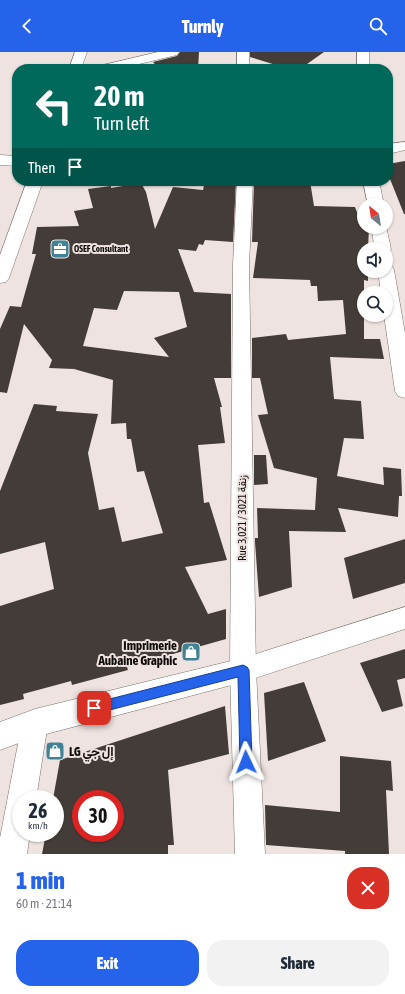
<!DOCTYPE html>
<html lang="en">
<head>
<meta charset="utf-8">
<style>
  body { margin:0; font-family:"Asap Condensed",Vazirmatn,sans-serif; background:#f2f2f3; color:#1f2937; height:100vh; display:flex; flex-direction:column; font-size:15px; white-space:nowrap }
  * { box-sizing:border-box; margin:0 }
  p { font-size:13px; color:#747a83 }
  .icon { flex:none; width:22px; height:22px; fill:none; stroke:currentColor; stroke-width:2; stroke-linecap:round; stroke-linejoin:round }
  .map { position:relative; height:802px; overflow:hidden }
  .side { display:flex; flex-direction:column; background:#fff; flex:1 }
  .side>* { flex:none }
  .top-card { position:absolute; left:12px; top:12px; width:381px; height:122px; border-radius:16px; box-shadow:0 1px 3px #0004; background:#00695c; color:#fff; overflow:hidden }
  .needle { width:26px; rotate:330deg }
  .tools { position:absolute; left:357px; top:146px; display:grid; gap:8px }
  .tools a { display:grid; place-items:center; width:36px; height:36px; border-radius:50%; background:#fff; box-shadow:0 1px 3px #0004; font-size:20px }
  .speed { position:absolute; left:12px; top:738px; display:flex; gap:8px; font-size:20px; font-weight:700; text-align:center }
  .speed>* { display:grid; place-content:center; width:52px; height:52px; border-radius:50%; background:#fff; box-shadow:0 1px 3px #0004; line-height:1 }
  .speed small { font-size:10px; font-weight:400 }
  .speed .limit { border:6px solid #d22; background:#fff; color:#111 }
  .pin { position:absolute; display:grid; place-items:center; width:34px; height:34px; color:#fff; margin:-17px; border-radius:8px; box-shadow:0 2px 6px #0006 }
  .me { position:absolute; width:44px; margin:-22px; rotate:358deg; stroke-linejoin:round; filter:drop-shadow(0 0 3px #0008) }
  .turn { display:flex; align-items:center; gap:14px; height:84px; padding:0 16px; font-size:18px }
  .turn .icon { width:52px; height:52px; stroke-width:2.5 }
  .turn b { display:block; font-size:28px; line-height:34px }
  .then { display:flex; align-items:center; height:38px; padding:0 16px; background:#0003; gap:8px; font-size:15px }
  .round { display:grid; place-items:center; flex:none; width:42px; height:42px; border-radius:16px; background:#f2f2f3 }
  .head { display:flex; align-items:center; justify-content:space-between; height:68px; padding:0 16px }
  h1 { font-size:24px; font-weight:800; line-height:30px; color:#2563eb }
  .action { display:flex; gap:8px; margin-top:auto; padding:8px 16px }
  .action a { flex:1; height:46px; border-radius:16px; background:#2563eb; color:#fff; font-size:16px; font-weight:800; line-height:46px; text-align:center }
  .action a+a { background:#f2f2f3; color:#1f2937 }
  header { display:flex; justify-content:space-between; align-items:center; height:52px; padding:0 16px; background:#2563eb; color:#fff; font-size:18px; font-weight:800 }
  .map>svg:first-child { display:block }
  .building { fill:#443c39; fill-rule:evenodd }
  .lines { fill:none; stroke-linecap:round; stroke-linejoin:round }
  .minor-casing { stroke:#796f6d; stroke-width:1 }
  .tertiary-casing { stroke:#796f6d; stroke-width:1 }
  .primary-casing { stroke:#796f6d; stroke-width:1 }
  .minor { fill:#fff; fill-rule:evenodd }
  .tertiary { fill:#fff; fill-rule:evenodd }
  .primary { fill:#fff; fill-rule:evenodd }
  .route { fill:#2563eb; stroke:#184099 }
  .labels { text-anchor:middle; dominant-baseline:central; stroke-width:4; stroke-linejoin:round; paint-order:stroke }
  .far-poi-label { font-size:9px; font-weight:bold; fill:#0f0c0b; stroke:#eee3e0; text-anchor:start }
  .street-label { font-size:11px; fill:#0f0c0b; stroke:#eee3e0 }
  .near-poi-label { font-size:13px; font-weight:bold; fill:#0f0c0b; stroke:#eee3e0; text-anchor:end }
</style>
</head>
<body>
<header><svg class="icon" aria-label="back" viewBox="0 0 24 24"><path d="M15 5l-7 7 7 7"/></svg>Turnly<svg class="icon" aria-label="search" viewBox="0 0 24 24"><circle cx="10" cy="10" r="6"/><path d="M15 15l6 6"/></svg></header>
<div class="map">
<svg width="405" height="802" viewBox="0 0 405 802">
  <rect width="100%" height="100%" fill="#eee3e0"/>
  <!-- building -->
  <g class="building">
    <polygon points="180,0 199,0 198,17 159,17 153,10 177,4"/>
    <polygon points="250,0 324,0 300,17 289,17 250,5"/>
    <polygon points="405,109 405,162 404,162 388,122 388,112"/>
    <path d="M205,129H236L233,190L205,188L203,193L199,192L196,199L178,197L194,240L231,242V326H214L222,355H220L225,391L198,393L204,451L209,450L227,508L185,515L208,562L226,557V587L127,615L128,618L72,633L71,629L23,642L24,647L0,653V554L54,537L45,490L0,502V439L34,352L57,354L56,359L98,362L88,401L99,458L114,455L122,490L163,481L144,419L137,420L131,387H127L126,371L111,372L113,328L74,317L49,316L52,308L24,272L7,341L0,340V277L10,254L21,255L36,202H32L37,175L79,174L74,159L93,156L88,137L111,134V136L141,131L146,140L155,177L173,135L203,138ZM124,239L179,240L187,275L154,286L169,305L83,294L94,256L117,258Z"/>
    <polygon points="254,129 310,129 314,154 355,155 358,163 364,162 364,175 369,175 368,197 364,197 364,219 368,219 368,229 364,228 364,287 380,287 384,307 330,305 334,347 361,349 364,387 344,386 337,424 384,433 383,415 401,417 402,444 399,444 398,465 338,456 346,480 289,479 292,535 259,545 255,490 255,486 258,486 257,456 315,458 317,426 274,416 258,363 268,362 260,326 252,326 252,286 286,282 288,288 346,282 343,248 318,249 317,234 311,234 310,228 253,226 258,190 252,190"/>
    <polygon points="254,403 266,403 268,432 254,433"/>
    <polygon points="405,487 405,531 353,547 344,506"/>
    <polygon points="405,597 405,626 397,628 403,654 382,660 360,611"/>
    <polygon points="304,630 326,689 268,709 264,641"/>
    <path d="M225,654L229,702L168,718L174,793H168V802H42L46,781H55V747H53L60,708ZM81,747H115V781H81Z"/>
    <polygon points="340,704 391,709 393,739 386,738 389,802 345,802 345,799 266,793 265,753 340,760"/>
  </g>
  <g class="lines">
    <defs>
      <g id="minor">
        <polygon points="75,0 87,0 81,17 69,17"/>
        <polygon points="158,0 179,0 177,3 118,17 97,17 99,14"/>
        <rect x="237" y="0" width="12" height="17"/>
        <rect x="357" y="0" width="12" height="17"/>
        <polygon points="27,129 43,129 9,226 6,230 0,231 0,203"/>
        <polygon points="237,129 253,129 249,213 256,618 265,802 235,802 230,618 233,213"/>
        <polygon points="363,129 379,129 384,153 368,153"/>
        <polygon points="386,174 391,197 389,201 386,201 386,197 375,197 371,175 386,175"/>
        <polygon points="386,213 392,214 394,218 405,281 405,346 398,344 395,339 384,263 386,263 386,241 381,241 378,219 386,219"/>
        <polygon points="35,658 45,662 48,671 36,747 21,747 21,781 30,781 27,802 0,802 0,786 22,671 25,662"/>
      </g>
      <g id="tertiary">
        <polygon points="405,90 405,98 388,102 388,92"/>
        <polygon points="0,103 17,104 17,114 0,113"/>
      </g>
      <polygon id="primary" points="405,555 405,577 243,630 35,685 0,698 0,670 35,657 243,606"/>
    </defs>
    <!-- minor casing -->
    <use href="#minor" class="minor-casing"/>
    <!-- tertiary casing -->
    <use href="#tertiary" class="tertiary-casing"/>
    <!-- primary casing -->
    <use href="#primary" class="primary-casing"/>
    <!-- minor -->
    <use href="#minor" class="minor"/>
    <!-- tertiary -->
    <use href="#tertiary" class="tertiary"/>
    <!-- primary -->
    <use href="#primary" class="primary"/>
  </g>
  <!-- route -->
  <polygon class="route" points="243,613 247,615 249,618 252,710 251,714 246,716 242,714 240,710 238,625 94,662 90,660 89,656 90,652 94,651"/>
  <!-- icons -->
  <defs>
    <symbol id="office-square" viewBox="-11 -11 22 22"><rect x="-9" y="-9" width="18" height="18" rx="4" fill="#418395" stroke="#eee3e0"/><path d="M-6-3h4V-5.5h4V-3h4V5H-6ZM-1-4.5V-3h2v-1.5ZM-6 0V1H6V0Z" fill="#fff"/></symbol>
    <symbol id="shop-square" viewBox="-11 -11 22 22"><rect x="-9" y="-9" width="18" height="18" rx="4" fill="#418395" stroke="#eee3e0"/><path d="M-5-2.5h2.3a2.7 3.5 0 0 1 5.4 0H5L5.5 6h-11ZM-1.5-2.5h3a1.5 2.3 0 0 0-3 0Z" fill="#fff"/></symbol>
  </defs>
  <g fill-rule="evenodd">
    <use href="#office-square" x="49" y="186" width="22" height="22"/>
    <use href="#shop-square" x="180" y="589" width="22" height="22"/>
    <use href="#shop-square" x="44" y="688" width="22" height="22"/>
  </g>
  <g class="labels">
    <!-- far-poi labels -->
    <g class="far-poi-label">
      <text x="74" y="197">OSEF Consultant</text>
    </g>
    <!-- street labels -->
    <g class="street-label">
      <text transform="translate(242 466) rotate(-90)">Rue 3,021 / زنقة 3021</text>
    </g>
    <!-- near-poi labels -->
    <g class="near-poi-label">
      <text x="177" y="593">Imprimerie<tspan x="177" dy="15">Aubaine Graphic</tspan></text>
      <text x="69" y="699" text-anchor="start">LG إل جي</text>
    </g>
  </g>
</svg>
<div class="tools">
<a><svg class="needle" viewBox="-14 -14 28 28"><path d="M0-13l5 13h-10z" fill="#e53935"/><path d="M0 13l5-13h-10z" fill="#747a83"/></svg></a>
<a><svg class="icon" aria-label="sound" viewBox="0 0 24 24"><path d="M4 9h4l5-4v14l-5-4H4zM17 9q2 3 0 6"/></svg></a>
<a><svg class="icon" aria-label="search" viewBox="0 0 24 24"><circle cx="10" cy="10" r="6"/><path d="M15 15l6 6"/></svg></a>
</div>
<div class="speed"><div>26<small>km/h</small></div><div class="limit">30</div></div>
<div class="pin" style="left:94px;top:656px;background:#d93025"><svg class="icon" aria-label="arrive" viewBox="0 0 24 24"><path d="M6 21V4h12l-3 4 3 4H6"/></svg></div>
<svg class="me" style="left:246px;top:710px" viewBox="-20 -20 40 40"><path d="M0-17L14 15 0 8-14 15z" fill="#2563eb" stroke="#fff" stroke-width="4"/></svg>
<div class="top-card">
<div class="turn"><svg class="icon" aria-label="left" viewBox="0 0 24 24"><path d="M17 20v-9H6M10 6l-5 5 5 5"/></svg><div><b>20 m</b>Turn left</div></div>
<div class="then">Then<svg class="icon" aria-label="arrive" viewBox="0 0 24 24"><path d="M6 21V4h12l-3 4 3 4H6"/></svg></div>
</div>
</div>
<section class="side">
<div class="head"><div><h1>1 min</h1><p>60 m · 21:14</p></div><a class="round" style="background:#d93025;color:#fff"><svg class="icon" aria-label="close" viewBox="0 0 24 24"><path d="M6 6l12 12M18 6L6 18"/></svg></a></div>
<div class="action"><a>Exit</a><a>Share</a></div>
</section>
</body>
</html>
